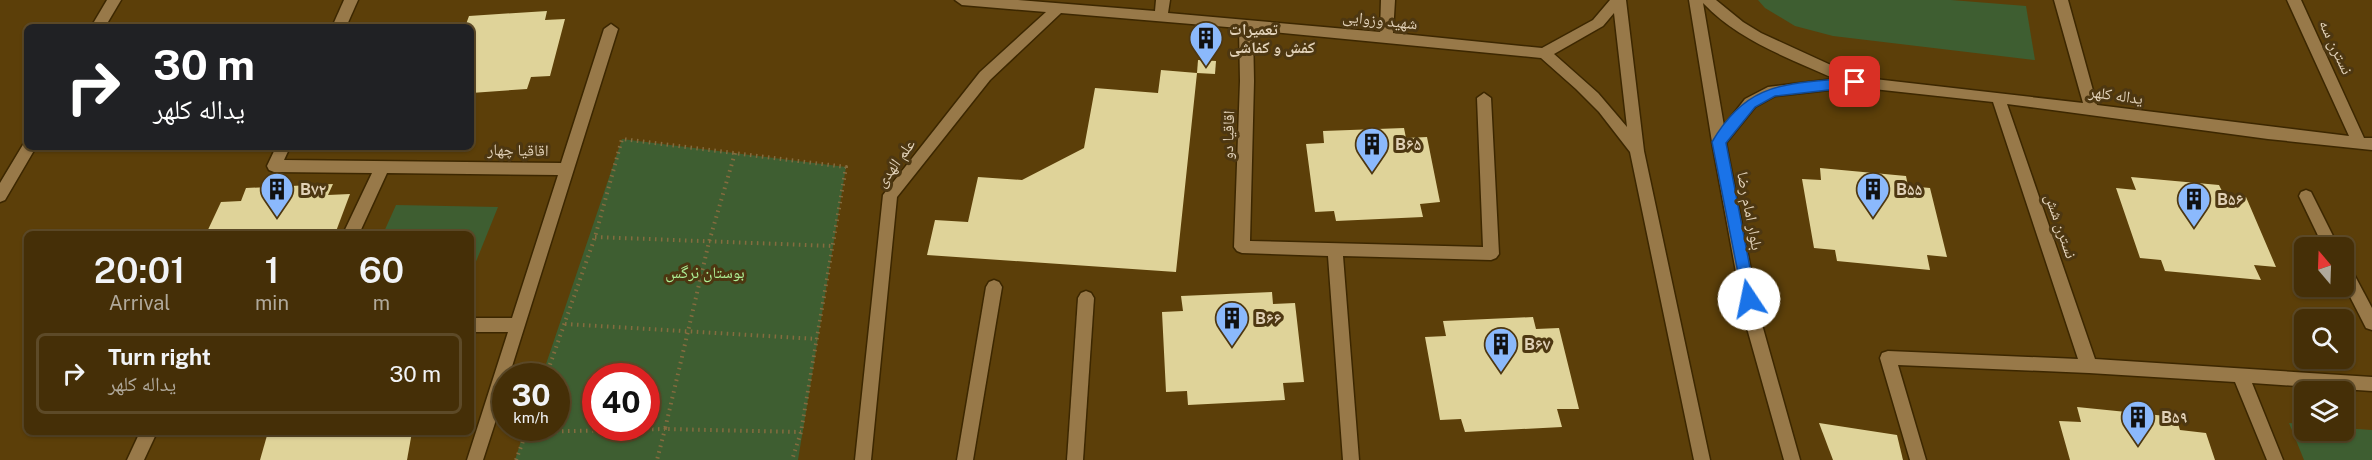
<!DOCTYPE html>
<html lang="en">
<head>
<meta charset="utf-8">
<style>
  body { margin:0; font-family:"Public Sans","Noto Naskh Arabic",sans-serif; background:#4f3b15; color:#f1f3f6; height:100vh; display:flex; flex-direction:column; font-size:22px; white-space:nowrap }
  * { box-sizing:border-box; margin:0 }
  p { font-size:20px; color:#b0a99b }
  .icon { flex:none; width:33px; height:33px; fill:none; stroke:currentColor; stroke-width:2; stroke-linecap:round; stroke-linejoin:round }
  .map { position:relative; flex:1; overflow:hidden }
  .sheet { position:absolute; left:24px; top:231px; width:450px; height:204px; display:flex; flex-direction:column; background:#452f07; border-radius:9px; box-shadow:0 2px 4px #0004,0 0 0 2px #5d4a28 }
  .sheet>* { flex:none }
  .top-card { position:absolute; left:24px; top:24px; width:450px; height:126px; border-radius:9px; box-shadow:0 2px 4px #0004,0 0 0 2px #5d4a28; background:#202124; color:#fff; overflow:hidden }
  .needle { width:39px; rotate:341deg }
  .fabs { position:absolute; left:2294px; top:237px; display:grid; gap:12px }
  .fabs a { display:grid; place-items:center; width:60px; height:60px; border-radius:9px; background:#452f07; box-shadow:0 2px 4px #0004,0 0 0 2px #5d4a28; font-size:30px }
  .speed { position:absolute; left:492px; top:363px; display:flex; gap:12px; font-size:30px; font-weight:700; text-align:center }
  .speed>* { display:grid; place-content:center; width:78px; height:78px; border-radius:50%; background:#452f07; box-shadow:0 2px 4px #0004,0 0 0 2px #5d4a28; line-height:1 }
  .speed small { font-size:15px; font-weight:400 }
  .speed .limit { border:9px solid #d22; background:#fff; color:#111 }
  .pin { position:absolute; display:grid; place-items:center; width:51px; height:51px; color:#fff; margin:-26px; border-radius:12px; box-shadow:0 3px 9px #0006 }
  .me { position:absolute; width:66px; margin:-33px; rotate:349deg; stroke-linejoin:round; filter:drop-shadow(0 0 4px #0008) }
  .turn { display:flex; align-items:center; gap:21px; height:126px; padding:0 30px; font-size:27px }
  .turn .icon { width:78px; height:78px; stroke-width:2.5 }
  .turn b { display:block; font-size:42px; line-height:51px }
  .eta { display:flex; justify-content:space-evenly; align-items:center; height:102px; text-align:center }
  .eta b { font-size:36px; font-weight:600; line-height:42px }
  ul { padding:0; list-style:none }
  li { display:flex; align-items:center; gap:18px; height:81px; margin:0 12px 9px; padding:0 18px; border:3px solid #5d4a28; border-radius:9px }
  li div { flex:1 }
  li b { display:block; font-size:22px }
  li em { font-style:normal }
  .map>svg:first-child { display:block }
  .green { fill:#3e5e31; fill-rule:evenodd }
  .building { fill:#dfd399 }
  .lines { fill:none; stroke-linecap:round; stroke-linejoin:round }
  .minor-casing { stroke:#3c2700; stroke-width:3 }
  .path { stroke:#856c3f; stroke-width:4; stroke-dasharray:1.5 4.5; stroke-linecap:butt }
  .minor { fill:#987949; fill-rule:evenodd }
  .route { fill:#1a73e8; stroke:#114b97; stroke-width:1.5 }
  .labels { text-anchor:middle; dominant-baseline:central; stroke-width:6; stroke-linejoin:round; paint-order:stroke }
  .street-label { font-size:16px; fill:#e1d1b8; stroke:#4d3711 }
  .poi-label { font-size:16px; font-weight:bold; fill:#e1d1b8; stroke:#4d3711; text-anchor:start }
  .park-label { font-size:16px; fill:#aff297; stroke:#4d3711 }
</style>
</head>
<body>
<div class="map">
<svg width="2372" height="460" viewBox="0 0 2372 460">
  <rect width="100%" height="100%" fill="#5c3f09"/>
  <!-- green -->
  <g class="green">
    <polygon points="1758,0 1951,0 2026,6 2035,60 1833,36 1795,26 1765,8"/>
    <path d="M622,139L846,167L798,460H515L525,428H556V376H542ZM596,376H646V428H596Z"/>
    <polygon points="396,205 498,207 471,274 471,234 383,234"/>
    <polygon points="2289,423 2304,424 2304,430 2343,430 2343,428 2372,430 2372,460 2304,460"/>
  </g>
  <!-- building -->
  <g class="building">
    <polygon points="547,11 545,20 565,19 550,76 531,77 527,89 471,93 471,27 465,27 469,16"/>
    <polygon points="1198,60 1216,61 1215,74 1197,73"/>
    <polygon points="1161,70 1197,73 1176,272 927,255 935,220 968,222 978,177 1022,180 1084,148 1095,88 1158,93"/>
    <polygon points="1404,128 1406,138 1427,137 1440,202 1420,204 1423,217 1336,221 1334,211 1315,212 1306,144 1324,143 1323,131"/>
    <polygon points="1820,168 1906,176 1908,186 1930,188 1947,257 1927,255 1930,270 1837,261 1835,250 1814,248 1802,179 1821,180"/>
    <polygon points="2131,177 2219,185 2224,195 2246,197 2276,267 2254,265 2261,280 2165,271 2161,260 2140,258 2116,188 2136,190"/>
    <polygon points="333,184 328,195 350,194 335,234 206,234 221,202 241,201 246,188"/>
    <polygon points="1272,292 1273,304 1295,303 1304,382 1283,383 1285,400 1188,405 1187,391 1166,392 1162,312 1183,311 1181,296"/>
    <polygon points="1533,317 1536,329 1559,328 1579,409 1557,409 1562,427 1465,432 1461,419 1440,420 1425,337 1446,336 1443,321"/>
    <polygon points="2077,407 2176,417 2180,430 2206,433 2215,460 2070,460 2059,421 2081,422"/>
    <polygon points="1819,423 1897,435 1903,460 1833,460"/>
    <polygon points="268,432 412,432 407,460 260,460"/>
  </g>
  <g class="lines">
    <defs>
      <g id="minor">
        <polygon points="107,0 121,0 105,27 91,27"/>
        <polygon points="344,0 358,0 346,27 332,27"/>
        <path d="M955,0H1018L1155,11L1156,0H1170L1168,13L1380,32L1381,0H1395L1393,33L1542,48L1593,20L1610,0H1626L1644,151L1710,460H1694L1630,152L1599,112L1576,89L1541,58L1253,30L1254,81L1250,241L1483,247L1477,98L1484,93L1491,98L1499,254L1496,258L1491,260L1343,256L1359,460H1343L1328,256L1242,253L1237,251L1234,247L1240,81L1239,28L1061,13L990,80L897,197L871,460H855L883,195L980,72L1046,12L962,5ZM1614,13L1627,127L1598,93L1554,54L1603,26Z"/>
        <path d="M1689,0H1716L1743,22L1761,33L1857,77L2083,103L2054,0H2068L2097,105L2349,136L2287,0H2301L2364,138H2372V150L2268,139L2007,104L2095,359L2372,377V391L2252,383L2283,460H2267L2235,382L2089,373L1898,365L1926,460H1910L1880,358L1882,353L1888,351L2078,359L1993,102L1855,87L1775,96L1755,107L1726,143L1761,321L1800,460H1784L1745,321L1712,142ZM1703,3C1739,41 1789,58 1835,79L1768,87L1745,99L1724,126Z"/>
        <polygon points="611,24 618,29 509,376 506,376 506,389 483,460 467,460 508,332 471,332 471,318 512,318 558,175 387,173 359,234 343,234 372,173 274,172 269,170 267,166 276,147 290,147 284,160 561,163 604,29"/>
        <polygon points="27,142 27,147 36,147 5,200 0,202 0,183 24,143"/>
        <polygon points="2306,190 2311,192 2339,248 2324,248 2299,196 2301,192"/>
        <polygon points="2343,262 2348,263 2372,308 2372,330 2366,328 2343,283"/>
        <polygon points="994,280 999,282 1002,287 973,460 957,460 986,287 989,282"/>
        <polygon points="1086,291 1091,293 1094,298 1083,460 1067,460 1078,298 1081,293"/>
        <polygon points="140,432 157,432 144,460 127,460"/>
      </g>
    </defs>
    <!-- minor casing -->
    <use href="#minor" class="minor-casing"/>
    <!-- path -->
    <g class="path">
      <polyline points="735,153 709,242 665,429 801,432"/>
      <polyline points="595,237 833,246"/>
      <polyline points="565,324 817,339"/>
      <polyline points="546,376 595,237 622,139 846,167 801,432 792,460"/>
      <polyline points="526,432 665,429 657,460"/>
      <polyline points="516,460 528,428"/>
    </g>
    <!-- minor -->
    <use href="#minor" class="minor"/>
  </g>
  <!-- route -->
  <path class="route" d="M1855,77L1861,82L1855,87L1775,96L1755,107L1726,143L1756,299L1754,303H1744L1712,142C1749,78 1790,85 1855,77Z"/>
  <!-- icons -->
  <defs>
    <symbol id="building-pin" viewBox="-11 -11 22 30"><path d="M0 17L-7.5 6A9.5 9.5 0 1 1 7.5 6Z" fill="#8bb9fc" stroke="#4d3711"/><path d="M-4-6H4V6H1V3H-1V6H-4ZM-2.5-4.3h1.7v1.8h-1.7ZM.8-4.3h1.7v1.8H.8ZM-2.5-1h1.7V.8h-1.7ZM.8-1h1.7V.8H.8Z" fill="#111"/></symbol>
  </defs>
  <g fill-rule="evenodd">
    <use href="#building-pin" x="1187" y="19" width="38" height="52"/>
    <use href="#building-pin" x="1353" y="125" width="38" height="52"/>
    <use href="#building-pin" x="258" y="170" width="38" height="52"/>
    <use href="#building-pin" x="1854" y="170" width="38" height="52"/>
    <use href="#building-pin" x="2175" y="180" width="38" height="52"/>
    <use href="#building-pin" x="1213" y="299" width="38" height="52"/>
    <use href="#building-pin" x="1482" y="325" width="38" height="52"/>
    <use href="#building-pin" x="2119" y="398" width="38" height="52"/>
  </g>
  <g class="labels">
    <!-- street labels -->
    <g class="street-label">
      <text transform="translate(1380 20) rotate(6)">شهید وزوایی</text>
      <text transform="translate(2336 47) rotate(65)">نسترن سه</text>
      <text transform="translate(2116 95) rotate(8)">یداله کلهر</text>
      <text transform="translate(1228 135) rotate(-88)">اقاقیا دو</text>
      <text transform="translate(518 150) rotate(1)">اقاقیا چهار</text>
      <text transform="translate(895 163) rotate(-54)">علم الهدی</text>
      <text transform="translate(1750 211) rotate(79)">بلوار امام رضا</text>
      <text transform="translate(2061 226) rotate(71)">نسترن شش</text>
    </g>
    <!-- poi labels -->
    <g class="poi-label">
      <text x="1229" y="29">تعمیرات<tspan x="1229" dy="18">کفش و کفاشی</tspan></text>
      <text x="1395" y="144">B۶۵</text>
      <text x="300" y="189">B۷۲</text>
      <text x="1896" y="189">B۵۵</text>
      <text x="2217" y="199">B۵۶</text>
      <text x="1255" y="318">B۶۶</text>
      <text x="1524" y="344">B۶۷</text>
      <text x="2161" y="417">B۵۹</text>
    </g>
    <!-- park labels -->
    <g class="park-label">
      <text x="705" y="272">بوستان نرگس</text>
    </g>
  </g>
</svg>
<div class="fabs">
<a><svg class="needle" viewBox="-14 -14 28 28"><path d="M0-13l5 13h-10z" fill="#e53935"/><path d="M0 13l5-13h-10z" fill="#b0a99b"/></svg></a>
<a><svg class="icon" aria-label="search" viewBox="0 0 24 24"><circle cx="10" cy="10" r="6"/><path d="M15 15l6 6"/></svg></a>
<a><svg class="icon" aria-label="layers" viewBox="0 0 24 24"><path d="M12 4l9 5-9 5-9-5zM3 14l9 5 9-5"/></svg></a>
</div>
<div class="speed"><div>30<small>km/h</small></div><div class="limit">40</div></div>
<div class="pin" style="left:1855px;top:82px;background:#d93025"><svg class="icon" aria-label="arrive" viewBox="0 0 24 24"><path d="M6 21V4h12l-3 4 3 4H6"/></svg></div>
<svg class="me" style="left:1749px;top:299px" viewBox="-20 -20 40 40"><circle r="19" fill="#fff"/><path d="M0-13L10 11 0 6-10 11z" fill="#1a73e8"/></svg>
<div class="top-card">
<div class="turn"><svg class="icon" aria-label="right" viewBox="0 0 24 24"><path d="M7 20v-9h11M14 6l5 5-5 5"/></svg><div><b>30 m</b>یداله کلهر</div></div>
</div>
<section class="sheet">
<div class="eta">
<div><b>20:01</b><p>Arrival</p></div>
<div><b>1</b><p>min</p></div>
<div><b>60</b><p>m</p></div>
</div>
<ul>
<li><svg class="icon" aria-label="right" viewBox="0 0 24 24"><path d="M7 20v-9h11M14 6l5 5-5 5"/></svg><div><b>Turn right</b><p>یداله کلهر</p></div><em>30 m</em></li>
</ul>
</section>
</div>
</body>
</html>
